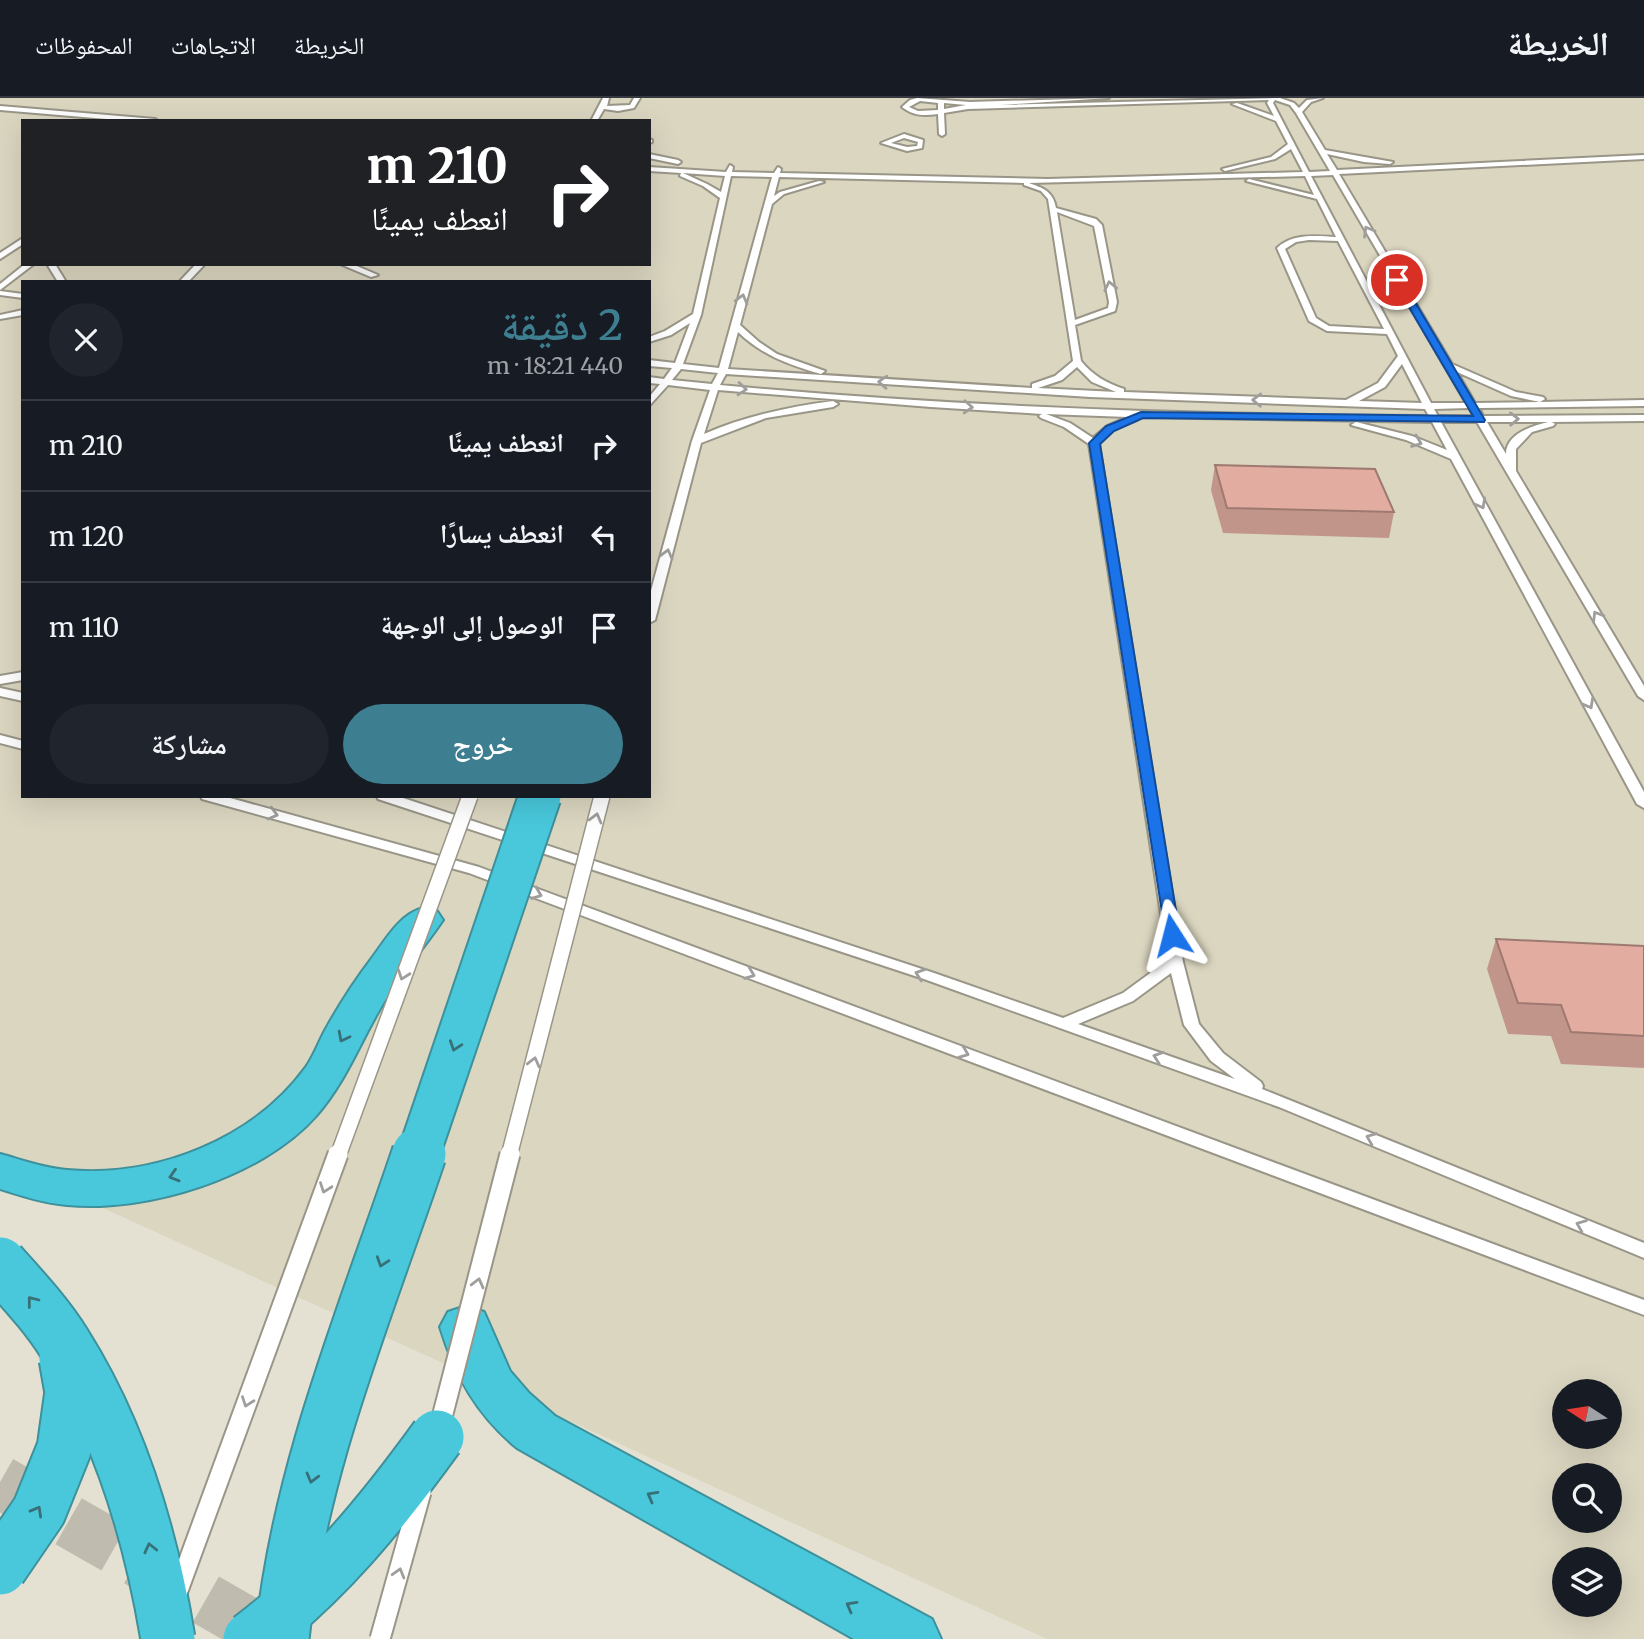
<!DOCTYPE html>
<html lang="ar">
<head>
<meta charset="utf-8">
<style>
  body { margin:0; font-family:Merriweather,"Noto Naskh Arabic",serif; background:#20242c; color:#f1f3f6; direction:rtl; height:100vh; display:flex; flex-direction:column; font-size:26px; white-space:nowrap }
  * { box-sizing:border-box; margin:0 }
  p { font-size:23px; color:#9ea1a6 }
  .icon { flex:none; width:38px; height:38px; fill:none; stroke:currentColor; stroke-width:2; stroke-linecap:round; stroke-linejoin:round }
  .map { position:relative; flex:1; overflow:hidden; direction:ltr }
  .side { position:absolute; left:21px; top:182px; width:630px; height:518px; display:flex; flex-direction:column; background:#171b24; border-radius:0px; box-shadow:0 7px 28px #0002; direction:rtl }
  .side>* { flex:none }
  .banner { position:absolute; left:21px; top:21px; width:630px; height:147px; border-radius:0px; box-shadow:0 7px 28px #0002; direction:rtl; background:#202124; color:#fff; overflow:hidden }
  .needle { width:46px; rotate:282deg }
  .buttons { position:absolute; left:1552px; top:1281px; display:grid; gap:14px }
  .buttons a { display:grid; place-items:center; width:70px; height:70px; border-radius:50%; background:#171b24; box-shadow:0 7px 28px #0002; font-size:35px }
  .pin { position:absolute; display:grid; place-items:center; width:60px; height:60px; color:#fff; margin:-30px; border:4px solid #fff; border-radius:50%; box-shadow:0 2px 7px #0007 }
  .me { position:absolute; width:77px; margin:-38px; rotate:351deg; stroke-linejoin:round; filter:drop-shadow(0 0 5px #0008) }
  .turn { display:flex; align-items:center; gap:24px; height:147px; padding:0 28px; font-size:32px }
  .turn .icon { width:91px; height:91px; stroke-width:2.5 }
  .turn b { display:block; font-size:49px; line-height:60px }
  .round { display:grid; place-items:center; flex:none; width:74px; height:74px; border-radius:37px; background:#20242c }
  .headline { display:flex; align-items:center; justify-content:space-between; height:119px; padding:0 28px }
  h1 { font-size:42px; font-weight:600; line-height:52px; color:#3d7f90 }
  .action { display:flex; gap:14px; margin-top:auto; padding:14px 28px }
  .action a { flex:1; height:80px; border-radius:42px; background:#3d7f90; color:#fff; font-size:28px; font-weight:600; line-height:80px; text-align:center }
  .action a+a { background:#20242c; color:#f1f3f6 }
  ul { padding:0; list-style:none }
  li { display:flex; align-items:center; gap:21px; height:91px; padding:0 28px; border-top:2px solid #363941 }
  li div { flex:1 }
  li b { display:block; font-size:26px }
  li em { font-style:normal }
  header { display:flex; align-items:center; gap:42px; box-sizing:border-box; height:98px; padding:0 35px; background:#171b24; border-bottom:2px solid #363941 }
  header strong { font-size:33px }
  nav { display:flex; gap:38px; margin-inline-start:auto; font-size:24px }
  .map>svg:first-child { display:block }
  .built { fill:#dbd6c0; fill-rule:evenodd }
  .lines { fill:none; stroke-linecap:round; stroke-linejoin:round }
  .highway-tunnel { stroke:#bfbcaf; stroke-width:53; stroke-dasharray:53 26; stroke-linecap:butt }
  .lane-casing { stroke:#999688; stroke-width:4 }
  .highway-casing { stroke:#3e909b; stroke-width:4 }
  .lane { fill:#fff; fill-rule:evenodd }
  .highway { fill:#49c8dc; fill-rule:evenodd }
  .lane-bridge-far1-casing { stroke:#999688; stroke-width:18; stroke-linecap:butt }
  .lane-bridge-casing { stroke:#999688; stroke-width:23; stroke-linecap:butt }
  .highway-bridge-far1-casing { stroke:#3e909b; stroke-width:45; stroke-linecap:butt }
  .highway-bridge-casing { stroke:#3e909b; stroke-width:57; stroke-linecap:butt }
  .lane-bridge-far1 { stroke:#fff; stroke-width:15 }
  .lane-bridge { stroke:#fff; stroke-width:19 }
  .highway-bridge-far1 { stroke:#49c8dc; stroke-width:41 }
  .highway-bridge { stroke:#49c8dc; stroke-width:53 }
  .wall { fill:#c2958a }
  .building { fill:#e2ada0; stroke:#9e7970; stroke-width:2 }
  .oneway { stroke:#9f9e9c }
  .oneway2 { stroke:#377076 }
  .route { fill:#1a73e8; stroke:#114b97; stroke-width:2 }
</style>
</head>
<body>
<header>
<strong>الخريطة</strong>
<nav><a>الخريطة</a><a>الاتجاهات</a><a>المحفوظات</a></nav>
</header>
<div class="map">
<svg width="1644" height="1541" viewBox="0 0 1644 1541">
  <rect width="100%" height="100%" fill="#e4e1d2"/>
  <!-- built -->
  <path class="built" d="M0,0H1644V1541H1047L0,1063ZM23,23H649V166H23ZM23,184H649V698H23ZM1564,1293H1610V1339H1564ZM1564,1377H1610V1423H1564ZM1564,1461H1610V1507H1564Z"/>
  <g class="lines">
    <!-- highway-tunnel -->
    <polyline class="highway-tunnel" points="0,1384 275,1541"/>
    <defs>
      <g id="lane">
        <polygon points="603,0 609,0 607,8 630,7 634,0 640,0 634,10 618,13 604,11 597,23 591,23"/>
        <path d="M917,0L970,4L1109,0L1000,7L1280,0L1294,5L1299,10L1307,2L1323,0L1311,4L1302,14L1325,52L1393,64L1390,66L1364,64L1327,56L1337,72L1644,57V61L1339,76L1452,266L1516,294L1543,299L1545,301L1540,304L1644,302V308L1479,310L1483,318L1644,317V323L1552,324L1555,326L1553,328L1532,334L1516,351V373L1644,588V602L1638,598L1477,324H1441L1644,694V710L1637,706L1451,361L1406,342L1351,327L1356,324L1412,338L1447,352L1432,324L1138,319L1137,322L1113,332L1099,346L1183,864L1199,926L1223,955L1261,984L1263,988L1262,991L1644,1145V1160L1279,1009L924,881L378,701L377,698H397L934,875L1063,920L1123,895L1168,862L1089,346L1064,329L1041,320L1039,318L1042,316L931,309L718,292L704,336C745,318 788,309 833,303L838,306L833,309L766,320L701,345L655,522L649,525V500L692,343L710,292L668,287L649,308V299L660,286L649,285V279L664,281L672,270L649,268V262L675,265L690,225L671,237L649,244V239L665,233L693,216L720,100L703,88L680,78L681,75L649,73V69L726,74L730,67L733,69L732,74L774,75L778,69L781,71L780,75L1048,81L1303,74L1291,51L1275,61L1225,73L1222,71L1271,59L1288,46L1276,23L1232,6L1237,5L1274,18L1267,5L1269,2L968,11L944,15L945,36L942,38L939,36L938,16C925,18 913,18 902,9L910,2ZM1275,2L1290,7L1296,15L1330,73L1309,74L1273,5ZM920,3L938,5V12L918,13L909,9ZM944,5L966,7L944,11ZM683,75L725,78L721,94L707,86ZM1333,77L1466,305H1431L1311,78ZM731,78L772,79L719,270L683,266L701,217ZM1305,78L1314,97L1249,81L1246,83L1317,101L1336,139C1316,138 1293,135 1277,150L1309,223L1327,233L1387,236L1398,258L1378,285L1346,302L1124,294V291C1107,285 1093,278 1081,263L1075,227L1115,213L1117,204L1102,127L1096,121L1056,110C1053,93 1043,90 1029,85ZM779,79L1024,85V87L1041,93L1048,101L1073,263L1055,278L1032,286V290L728,271L738,234C762,257 789,267 821,276L825,273L777,256L759,244L740,227L772,106L784,96L824,84L819,83L780,94L774,98ZM1057,114L1094,128L1109,204L1108,210L1075,222ZM1309,142L1338,143L1384,231L1329,228L1316,220L1285,151L1296,144ZM1402,266L1422,305L1359,303L1385,289ZM1077,269L1092,284L1116,294L1038,290L1062,282ZM681,271L718,275L712,286L672,282ZM1457,274L1511,298L1540,304L1475,305ZM726,276L1090,299L1425,311L1429,318C1192,317 956,309 720,287ZM1469,310L1474,318H1438L1434,311ZM1046,316L1128,319L1107,328L1093,340L1070,325ZM1487,324H1548C1532,328 1506,336 1506,356ZM1171,875L1184,927L1211,963L1235,981L1078,926L1133,903Z"/>
        <polygon points="0,8 155,21 158,23 130,23 0,12"/>
        <path d="M904,36L923,42L922,50L907,53L881,45ZM904,40L918,44L917,48L907,49L891,45Z"/>
        <polygon points="649,41 652,42 652,44 649,45"/>
        <polygon points="649,56 678,62 681,64 678,66 649,60"/>
        <polygon points="23,140 23,146 0,161 0,155"/>
        <polygon points="25,166 34,166 0,192 0,186"/>
        <polygon points="47,166 55,166 66,184 58,184"/>
        <polygon points="196,166 205,166 188,184 179,184"/>
        <polygon points="340,166 352,166 378,177 371,179"/>
        <polygon points="0,193 23,196 23,200 0,197"/>
        <polygon points="23,212 23,217 0,221 0,217"/>
        <polygon points="23,574 23,582 0,586 0,578"/>
        <polygon points="0,590 23,595 23,603 0,598"/>
        <polygon points="0,637 23,643 23,651 0,645"/>
        <polygon points="201,698 223,698 479,769 1644,1202 1644,1217 469,775 202,701"/>
      </g>
      <g id="highway">
        <path d="M423,810L437,813L443,822C424,850 402,875 384,904C361,942 346,984 316,1018C262,1079 147,1115 67,1107C44,1105 22,1098 0,1091V1056C22,1062 44,1070 67,1072C155,1080 253,1042 306,969C315,956 320,940 328,927C341,904 356,881 372,860C386,841 400,816 423,810Z"/>
        <path d="M466,1208L484,1214L510,1273L529,1295L555,1318L932,1521L941,1541H854L517,1350C477,1317 455,1278 440,1229L448,1214Z"/>
      </g>
    </defs>
    <!-- lane casing -->
    <use href="#lane" class="lane-casing"/>
    <!-- highway casing -->
    <use href="#highway" class="highway-casing"/>
    <!-- lane -->
    <use href="#lane" class="lane"/>
    <!-- highway -->
    <use href="#highway" class="highway"/>
    <defs>
      <g id="lane-bridge-far1">
        <polyline points="338,1058 470,698"/>
        <polyline points="509,1058 602,698"/>
      </g>
      <g id="lane-bridge">
        <polyline points="439,1331 510,1056"/>
        <polyline points="177,1495 338,1056"/>
        <polyline points="380,1541 421,1394"/>
      </g>
      <polyline id="highway-bridge-far1" points="418,1058 540,698"/>
      <g id="highway-bridge">
        <path d="M0,1166C22,1191 46,1216 64,1245C121,1335 151,1437 168,1541"/>
        <polyline points="0,1470 39,1413 64,1351 72,1294 66,1260"/>
        <path d="M250,1541C325,1485 382,1415 437,1339"/>
        <path d="M282,1541C298,1374 366,1214 419,1056"/>
      </g>
    </defs>
    <!-- lane-bridge-far1 casing -->
    <use href="#lane-bridge-far1" class="lane-bridge-far1-casing"/>
    <!-- lane-bridge casing -->
    <use href="#lane-bridge" class="lane-bridge-casing"/>
    <!-- highway-bridge-far1 casing -->
    <use href="#highway-bridge-far1" class="highway-bridge-far1-casing"/>
    <!-- highway-bridge casing -->
    <use href="#highway-bridge" class="highway-bridge-casing"/>
    <!-- lane-bridge-far1 -->
    <use href="#lane-bridge-far1" class="lane-bridge-far1"/>
    <!-- lane-bridge -->
    <use href="#lane-bridge" class="lane-bridge"/>
    <!-- highway-bridge-far1 -->
    <use href="#highway-bridge-far1" class="highway-bridge-far1"/>
    <!-- highway-bridge -->
    <use href="#highway-bridge" class="highway-bridge"/>
  </g>
  <!-- wall -->
  <g class="wall">
    <polygon points="1215,367 1394,414 1389,440 1223,435 1211,392"/>
    <polygon points="1496,841 1644,848 1644,970 1561,966 1551,938 1508,936 1487,871"/>
  </g>
  <!-- building -->
  <g class="building">
    <polygon points="1215,367 1375,371 1394,414 1227,410"/>
    <polygon points="1496,841 1644,848 1644,938 1571,934 1561,907 1518,905"/>
  </g>
  <!-- one-way arrows -->
  <defs><path id="oneway-chevron" d="M-2-3.5L2.5 0L-2 3.5" fill="none" stroke-width="1.6" stroke-linecap="round" stroke-linejoin="round" transform="scale(1.75)"/></defs>
  <g class="oneway">
    <use href="#oneway-chevron" transform="translate(1368 133) rotate(-120)"/>
    <use href="#oneway-chevron" transform="translate(1110 188) rotate(-102)"/>
    <use href="#oneway-chevron" transform="translate(742 201) rotate(-75)"/>
    <use href="#oneway-chevron" transform="translate(883 284) rotate(-176)"/>
    <use href="#oneway-chevron" transform="translate(742 291) rotate(5)"/>
    <use href="#oneway-chevron" transform="translate(1257 302) rotate(-178)"/>
    <use href="#oneway-chevron" transform="translate(968 309) rotate(3)"/>
    <use href="#oneway-chevron" transform="translate(1514 321) rotate(-1)"/>
    <use href="#oneway-chevron" transform="translate(1417 344) rotate(21)"/>
    <use href="#oneway-chevron" transform="translate(1481 406) rotate(61)"/>
    <use href="#oneway-chevron" transform="translate(667 456) rotate(-75)"/>
    <use href="#oneway-chevron" transform="translate(1597 518) rotate(-121)"/>
    <use href="#oneway-chevron" transform="translate(1589 606) rotate(61)"/>
    <use href="#oneway-chevron" transform="translate(273 716) rotate(15)"/>
    <use href="#oneway-chevron" transform="translate(596 720) rotate(-75)"/>
    <use href="#oneway-chevron" transform="translate(537 796) rotate(21)"/>
    <use href="#oneway-chevron" transform="translate(750 876) rotate(21)"/>
    <use href="#oneway-chevron" transform="translate(920 876) rotate(-161)"/>
    <use href="#oneway-chevron" transform="translate(403 877) rotate(110)"/>
    <use href="#oneway-chevron" transform="translate(964 955) rotate(21)"/>
    <use href="#oneway-chevron" transform="translate(1158 959) rotate(-161)"/>
    <use href="#oneway-chevron" transform="translate(534 964) rotate(-76)"/>
    <use href="#oneway-chevron" transform="translate(1371 1040) rotate(-158)"/>
    <use href="#oneway-chevron" transform="translate(325 1090) rotate(110)"/>
    <use href="#oneway-chevron" transform="translate(1581 1127) rotate(-158)"/>
    <use href="#oneway-chevron" transform="translate(478 1185) rotate(-76)"/>
    <use href="#oneway-chevron" transform="translate(247 1304) rotate(110)"/>
    <use href="#oneway-chevron" transform="translate(399 1475) rotate(-74)"/>
  </g>
  <g class="oneway2">
    <use href="#oneway-chevron" transform="translate(343 939) rotate(117)"/>
    <use href="#oneway-chevron" transform="translate(455 948) rotate(109)"/>
    <use href="#oneway-chevron" transform="translate(174 1078) rotate(163)"/>
    <use href="#oneway-chevron" transform="translate(382 1164) rotate(109)"/>
    <use href="#oneway-chevron" transform="translate(32 1203) rotate(-128)"/>
    <use href="#oneway-chevron" transform="translate(312 1380) rotate(105)"/>
    <use href="#oneway-chevron" transform="translate(652 1398) rotate(-151)"/>
    <use href="#oneway-chevron" transform="translate(37 1413) rotate(-61)"/>
    <use href="#oneway-chevron" transform="translate(150 1450) rotate(-103)"/>
    <use href="#oneway-chevron" transform="translate(851 1508) rotate(-151)"/>
  </g>
  <!-- route -->
  <polygon class="route" points="1397,179 1402,182 1485,322 1484,324 1143,320 1114,333 1100,346 1180,837 1172,842 1166,840 1089,345 1106,328 1141,314 1473,318 1393,182"/>
</svg>
<div class="buttons">
<a><svg class="needle" viewBox="-14 -14 28 28"><path d="M0-13l5 13h-10z" fill="#e53935"/><path d="M0 13l5-13h-10z" fill="#9ea1a6"/></svg></a>
<a><svg class="icon" aria-label="search" viewBox="0 0 24 24"><circle cx="10" cy="10" r="6"/><path d="M15 15l6 6"/></svg></a>
<a><svg class="icon" aria-label="layers" viewBox="0 0 24 24"><path d="M12 4l9 5-9 5-9-5zM3 14l9 5 9-5"/></svg></a>
</div>
<div class="pin" style="left:1397px;top:182px;background:#d93025"><svg class="icon" aria-label="arrive" viewBox="0 0 24 24"><path d="M6 21V4h12l-3 4 3 4H6"/></svg></div>
<svg class="me" style="left:1172px;top:837px" viewBox="-20 -20 40 40"><path d="M0-17L14 15 0 8-14 15z" fill="#1a73e8" stroke="#fff" stroke-width="4"/></svg>
<div class="banner">
<div class="turn"><svg class="icon" aria-label="right" viewBox="0 0 24 24"><path d="M7 20v-9h11M14 6l5 5-5 5"/></svg><div><b>210 m</b>انعطف يمينًا</div></div>
</div>
<section class="side">
<div class="headline"><div><h1>2 دقيقة</h1><p>440 m · 18:21</p></div><a class="round"><svg class="icon" aria-label="close" viewBox="0 0 24 24"><path d="M6 6l12 12M18 6L6 18"/></svg></a></div>
<ul>
<li><svg class="icon" aria-label="right" viewBox="0 0 24 24"><path d="M7 20v-9h11M14 6l5 5-5 5"/></svg><div><b>انعطف يمينًا</b></div><em>210 m</em></li>
<li><svg class="icon" aria-label="left" viewBox="0 0 24 24"><path d="M17 20v-9H6M10 6l-5 5 5 5"/></svg><div><b>انعطف يسارًا</b></div><em>120 m</em></li>
<li><svg class="icon" aria-label="arrive" viewBox="0 0 24 24"><path d="M6 21V4h12l-3 4 3 4H6"/></svg><div><b>الوصول إلى الوجهة</b></div><em>110 m</em></li>
</ul>
<div class="action"><a>خروج</a><a>مشاركة</a></div>
</section>
</div>
</body>
</html>
